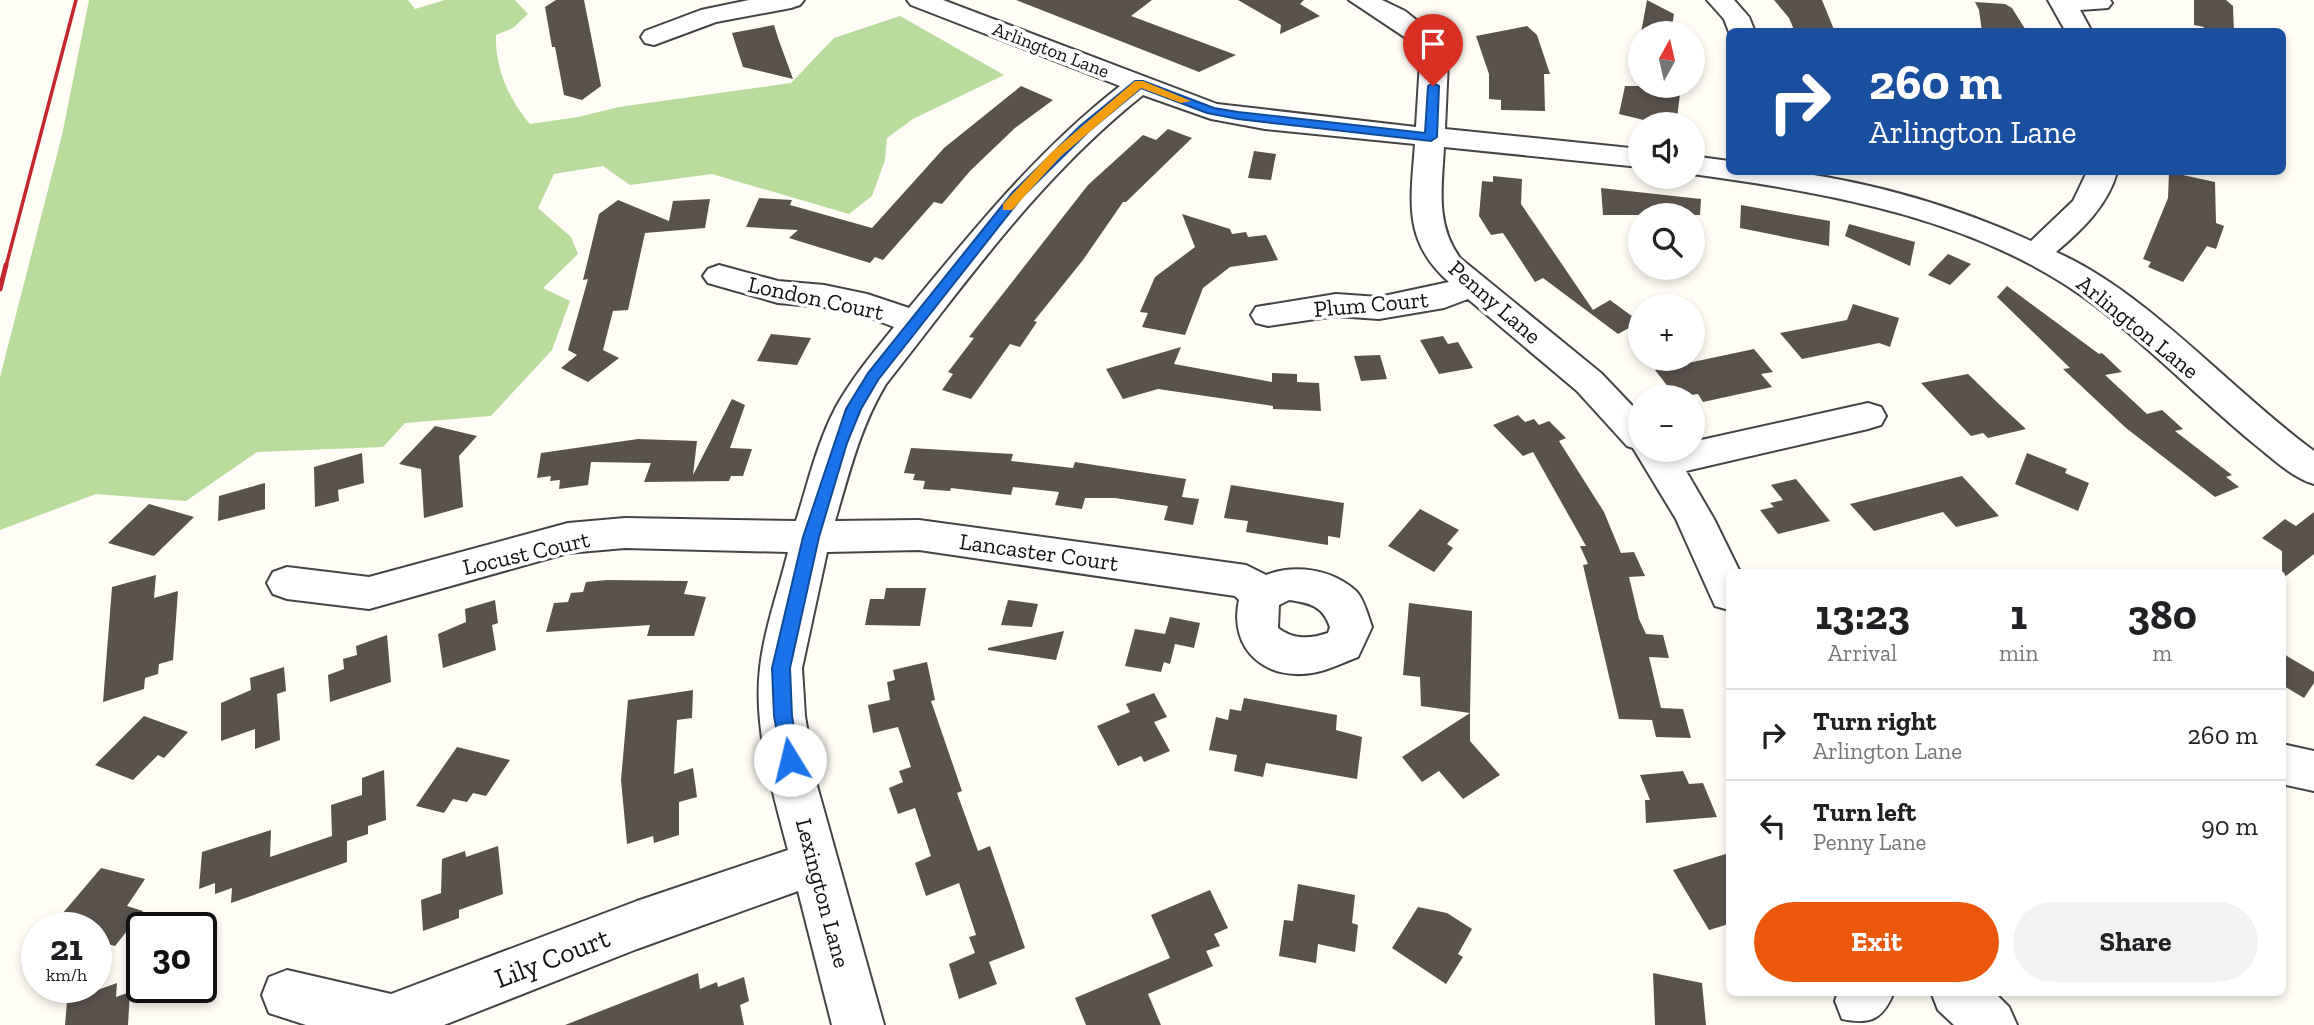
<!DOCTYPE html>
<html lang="en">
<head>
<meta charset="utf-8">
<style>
  body { margin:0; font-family:"Zilla Slab",serif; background:#f2f2f2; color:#202124; height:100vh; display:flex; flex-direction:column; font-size:26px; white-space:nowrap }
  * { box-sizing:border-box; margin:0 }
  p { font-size:23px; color:#757577 }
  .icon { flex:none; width:38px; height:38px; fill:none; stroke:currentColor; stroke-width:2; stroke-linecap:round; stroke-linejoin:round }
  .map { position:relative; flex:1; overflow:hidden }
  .drawer { position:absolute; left:1726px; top:569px; width:560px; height:427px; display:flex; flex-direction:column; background:#fff; border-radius:10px; box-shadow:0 4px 10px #0003 }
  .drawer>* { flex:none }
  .hud { position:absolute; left:1726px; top:28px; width:560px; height:147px; border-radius:10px; box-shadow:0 4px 10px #0003; background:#1a4fa0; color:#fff; overflow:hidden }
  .needle { width:46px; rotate:8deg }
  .buttons { position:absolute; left:1628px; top:21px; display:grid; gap:14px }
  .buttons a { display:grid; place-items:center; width:77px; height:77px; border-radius:50%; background:#fff; box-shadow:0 4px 10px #0003; font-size:35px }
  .speed { position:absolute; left:21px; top:912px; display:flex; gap:14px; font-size:35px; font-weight:700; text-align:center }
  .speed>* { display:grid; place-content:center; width:91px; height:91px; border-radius:50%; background:#fff; box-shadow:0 4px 10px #0003; line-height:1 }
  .speed small { font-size:18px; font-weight:400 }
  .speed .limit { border:4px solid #111; border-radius:10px; background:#fff; color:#111 }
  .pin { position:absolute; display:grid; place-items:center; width:60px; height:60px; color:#fff; margin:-72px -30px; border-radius:50% 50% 50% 0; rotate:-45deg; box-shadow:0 0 7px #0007 }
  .pin .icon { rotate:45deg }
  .me { position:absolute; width:77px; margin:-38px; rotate:351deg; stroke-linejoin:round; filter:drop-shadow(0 0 5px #0008) }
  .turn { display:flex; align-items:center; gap:24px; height:147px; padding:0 28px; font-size:32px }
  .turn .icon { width:91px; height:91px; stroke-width:2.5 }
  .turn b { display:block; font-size:49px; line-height:60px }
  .eta { display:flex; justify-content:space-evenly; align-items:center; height:119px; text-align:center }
  .eta b { font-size:42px; font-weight:700; line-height:49px }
  .primary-button { display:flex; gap:14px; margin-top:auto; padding:14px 28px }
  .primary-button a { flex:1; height:80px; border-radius:42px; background:#ea580c; color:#fff; font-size:28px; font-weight:700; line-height:80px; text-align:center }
  .primary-button a+a { background:#f2f2f2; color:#202124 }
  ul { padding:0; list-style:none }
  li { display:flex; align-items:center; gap:21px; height:91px; padding:0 28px; border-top:2px solid #e0e0e0 }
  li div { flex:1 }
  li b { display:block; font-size:26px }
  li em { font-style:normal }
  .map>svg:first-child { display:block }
  .forest { fill:#b9dc9c }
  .building { fill:#5a524d }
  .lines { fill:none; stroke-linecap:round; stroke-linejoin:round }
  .minor-casing { stroke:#444; stroke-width:4 }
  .minor { fill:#fff; fill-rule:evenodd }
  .rail-far1 { stroke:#c4262e; stroke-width:3.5 }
  .rail { stroke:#c4262e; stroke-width:5 }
  .route { fill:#1a73e8; stroke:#114b97; stroke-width:2 }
  .slow { fill:#f59e0b }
  .labels { text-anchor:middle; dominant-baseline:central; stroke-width:7; stroke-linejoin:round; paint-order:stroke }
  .far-street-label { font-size:19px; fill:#111; stroke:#fff }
  .street-label { font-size:23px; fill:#111; stroke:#fff }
  .near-street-label { font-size:28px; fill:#111; stroke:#fff }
</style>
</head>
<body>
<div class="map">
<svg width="2314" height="1025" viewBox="0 0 2314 1025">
  <rect width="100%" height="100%" fill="#fffdf5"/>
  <!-- forest -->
  <path class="forest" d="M89,0H408L415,9L445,0H515L528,14L513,28L496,35C495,67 508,99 530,124L578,117L619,107L791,83L834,38L900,16L1004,75L913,119L887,138L885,160L872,196L849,214L712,174L630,185L603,166L554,174L538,208L571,237L578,254L543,288L570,301L552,350L491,416L405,423L383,447L257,452L186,501L96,494L0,530V377L62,135Z"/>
  <!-- building -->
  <g class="building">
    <polygon points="556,0 584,0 601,86 582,100 564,95 555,47 552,47 545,7"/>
    <polygon points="1016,0 1152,0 1131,16 1236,55 1199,72"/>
    <polygon points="1238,0 1304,0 1300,4 1320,16 1280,34 1281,25"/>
    <polygon points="1647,0 1674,14 1671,33 1641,33"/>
    <polygon points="1774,0 1822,0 1835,32 1795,32 1789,18"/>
    <polygon points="2194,0 2226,0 2233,6 2234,32 2204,32 2204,27 2194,25"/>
    <polygon points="1975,2 2005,4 2012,8 2027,32 1982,32 1979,10"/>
    <polygon points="774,25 778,38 793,79 743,67 732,33"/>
    <polygon points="1527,26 1537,35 1550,74 1544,74 1545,111 1501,110 1501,100 1489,99 1489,74 1476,36"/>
    <polygon points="1021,86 1053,100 1015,128 970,171 942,204 934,202 883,260 875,257 870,263 789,238 798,230 746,227 759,198 792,200 790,205 872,228 944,148"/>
    <polygon points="1625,86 1681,86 1677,118 1665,116 1663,124 1660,124 1619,114"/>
    <polygon points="1168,129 1192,138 1126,202 1123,202 1083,260 1034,321 1037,322 1020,347 1010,344 971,399 942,390 953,374 948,372 974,338 969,337 1088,185 1143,135 1156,140"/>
    <polygon points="1254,151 1276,154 1271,180 1248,178"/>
    <polygon points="2169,172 2215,182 2216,223 2224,226 2216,249 2207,246 2183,282 2148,267 2151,262 2143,259 2168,198"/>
    <polygon points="1493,176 1522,179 1521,204 1593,310 1610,300 1640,322 1618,334 1543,278 1535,282 1503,233 1491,235 1479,216 1482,181 1493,182"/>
    <polygon points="1601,188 1701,199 1700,215 1603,215"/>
    <polygon points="710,199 705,228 645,233 628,310 613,311 603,350 619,358 588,382 561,368 577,355 568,350 588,279 583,280 599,214 618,200 669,221 673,201"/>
    <polygon points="1741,205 1830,221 1829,246 1740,228"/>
    <polygon points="1182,214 1230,229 1232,234 1246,232 1248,237 1266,235 1278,260 1230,267 1203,288 1185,335 1142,327 1148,313 1140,312 1155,277 1195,247"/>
    <polygon points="1849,224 1915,242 1910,266 1845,236"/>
    <polygon points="1948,254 1971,264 1950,285 1928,275"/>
    <polygon points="2007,286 2099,354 2102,353 2122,372 2105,375 2147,414 2162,410 2183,429 2175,431 2232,475 2226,477 2239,487 2215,497 2126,428 2063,369 2070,368 1997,297"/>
    <polygon points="1853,304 1899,318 1890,347 1879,343 1802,359 1780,333 1847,320"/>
    <polygon points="771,334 811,338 797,365 757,361"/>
    <polygon points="1443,336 1448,344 1458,342 1473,368 1439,374 1420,340"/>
    <polygon points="1181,347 1174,364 1272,382 1272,373 1297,374 1297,382 1319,383 1321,411 1273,409 1273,406 1158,389 1123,399 1106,369"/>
    <polygon points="1754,349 1773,372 1761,374 1772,387 1703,402 1698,394 1676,397 1655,370"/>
    <polygon points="1380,355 1387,379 1361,381 1354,356"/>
    <polygon points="1968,374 2000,405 2026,429 1988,438 1983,433 1971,436 1921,383"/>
    <polygon points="732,399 745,405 730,448 752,449 743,476 731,476 729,481 644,482 651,463 591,462 588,485 559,489 560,480 550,481 551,476 537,478 541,453 638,439 697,441 693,475"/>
    <polygon points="1518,415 1525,422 1534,419 1539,425 1549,421 1566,438 1559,441 1604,512 1621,553 1634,552 1645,576 1629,577 1639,619 1646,634 1663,635 1669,658 1649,657 1661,708 1683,709 1691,738 1656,737 1652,720 1619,719 1583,565 1588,564 1580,546 1586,546 1533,452 1523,456 1493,425"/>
    <polygon points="435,426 477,436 459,456 463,507 424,518 421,469 399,464"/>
    <polygon points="911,448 1013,454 1011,461 1073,468 1075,462 1186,479 1182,497 1199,499 1193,525 1164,520 1168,506 1115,498 1085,498 1082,509 1055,505 1059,492 1013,487 1011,495 951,488 950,491 923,489 925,481 913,480 915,474 904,473"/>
    <polygon points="362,453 364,483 338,490 339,501 315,507 314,467"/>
    <polygon points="2027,453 2067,469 2065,473 2089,483 2078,511 2015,484"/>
    <polygon points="1962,476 1999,516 1956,527 1943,512 1874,531 1850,504"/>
    <polygon points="1796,479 1830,521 1778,534 1760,510 1774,507 1770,503 1783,500 1771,485"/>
    <polygon points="265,483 265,509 218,521 219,496"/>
    <polygon points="1231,485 1344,503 1340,538 1328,536 1328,545 1246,532 1248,521 1224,518"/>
    <polygon points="149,504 194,517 154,556 108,543"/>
    <polygon points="1420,509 1459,530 1447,544 1453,548 1434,572 1388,546"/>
    <polygon points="2314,512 2314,554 2282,579 2282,551 2262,538 2285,519 2296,526"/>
    <polygon points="156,575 154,598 178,591 173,660 159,664 158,674 145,678 144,689 103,702 112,587"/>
    <polygon points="607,580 688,581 684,594 706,597 694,636 647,636 650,625 546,632 554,603 568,602 571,593 583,592 586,582"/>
    <polygon points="886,588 926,588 920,626 865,625 870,599 884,599"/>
    <polygon points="495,600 498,623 492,625 496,650 443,668 438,634 466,622 465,609"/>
    <polygon points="1008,600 1038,604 1032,627 1001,625"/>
    <polygon points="1409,603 1472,611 1470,713 1421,706 1420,677 1403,675"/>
    <polygon points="1170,617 1200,623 1194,648 1175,644 1170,664 1164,662 1161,672 1125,666 1135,629 1165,634"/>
    <polygon points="1064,631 1056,660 988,650 988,648"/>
    <polygon points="387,635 391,682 330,702 328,675 344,669 343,659 357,655 356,646"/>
    <polygon points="2282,653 2314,672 2314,683 2304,698 2282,685"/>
    <polygon points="927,662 935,700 931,701 962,791 957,793 978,851 990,846 1025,948 989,962 997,984 959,999 949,964 975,953 969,937 976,935 959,883 926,896 915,863 931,856 915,808 898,814 889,788 903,782 899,771 911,767 898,727 873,733 868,705 890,700 887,682 895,680 893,670"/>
    <polygon points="284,667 286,691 277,694 280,740 255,749 255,729 221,741 221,703 251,690 250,678"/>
    <polygon points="693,690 692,718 677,720 674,774 693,768 697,797 679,802 679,835 654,843 653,836 627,844 621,780 628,700"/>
    <polygon points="1154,693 1167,717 1154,722 1170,751 1144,762 1141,756 1118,766 1097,726 1130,712 1126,704"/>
    <polygon points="1244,698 1337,715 1336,730 1362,737 1357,779 1266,763 1263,777 1234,771 1237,755 1209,750 1216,717 1228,720 1230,709 1241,711"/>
    <polygon points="1470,713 1470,741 1500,775 1463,799 1439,771 1422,782 1402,757"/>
    <polygon points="144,716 188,732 164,758 158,755 133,780 95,765"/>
    <polygon points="457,747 510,760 486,796 473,793 467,802 453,799 444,813 416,806"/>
    <polygon points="384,770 386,820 368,826 368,834 347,841 347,862 231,903 232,888 215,894 215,883 199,889 202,852 271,830 270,857 332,836 331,805 362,795 362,778"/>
    <polygon points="1683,771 1689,784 1703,783 1717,817 1646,823 1645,800 1650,800 1640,775"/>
    <polygon points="498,846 503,894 459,910 459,918 423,931 421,900 441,893 442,859 465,851 466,857"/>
    <polygon points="1729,853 1729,924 1709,930 1673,870"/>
    <polygon points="101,868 145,879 127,906 143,911 115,946 96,941 96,928 81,928 57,920"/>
    <polygon points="1298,884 1355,895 1352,923 1358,925 1355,952 1318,944 1316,963 1279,956 1284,920 1293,921"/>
    <polygon points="1210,890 1228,928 1214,934 1220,946 1206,951 1213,966 1148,994 1161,1025 1086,1025 1075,998 1170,958 1151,915"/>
    <polygon points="1418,907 1447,913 1472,929 1458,954 1463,957 1446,984 1392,948"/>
    <polygon points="698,973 700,989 717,982 718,987 744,977 749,1001 740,1005 744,1025 565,1025"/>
    <polygon points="1653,973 1702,983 1706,1025 1655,1025"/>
    <polygon points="117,983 116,997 130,992 128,1025 65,1025 67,1001"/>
  </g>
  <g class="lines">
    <defs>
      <g id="minor">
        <polygon points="749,0 804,0 800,5 791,8 716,22 654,45 645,43 641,37 645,31 701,10"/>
        <path d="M907,0H943L1217,104L1416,127L1420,61L1406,38L1349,0H1382L1405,11L1425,27L1448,61L1445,129L1640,149V167L1444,147C1442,187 1435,224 1460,258L1601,373L1640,414V450H1692V442L1868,403L1881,407L1886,416L1881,425L1868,429L1686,471L1714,519L1740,572H1729V610L1715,606L1676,519L1633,448L1627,446L1577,391L1468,299L1444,308L1379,319L1336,316L1268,326L1256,323L1251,315L1256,307L1336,294L1379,297L1449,282C1402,241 1411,200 1415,144L1265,129L1211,119L1143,95C1038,179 968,280 886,384C860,427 849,474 835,521L919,520L1246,565L1266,575C1295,564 1332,569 1356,591C1364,599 1368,616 1372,627L1358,657C1344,662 1331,669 1317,672C1267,683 1228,650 1239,600L1235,596L919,550L827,552L802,668L805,716L816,782L884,1025H832L798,891L637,949L444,1025H306L269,1013L262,995L269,977L287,970L391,994L637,901L788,850C773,793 753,728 760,668C764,630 779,589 788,552L625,548L568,553L369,609L287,599L273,594L267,583L273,572L287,567L369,577L568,523L625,518L796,521C808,483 817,443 836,407C852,378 873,353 894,327L860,314L824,307L778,303L708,283L703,276L708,269L719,265L778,281L824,285L867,294L909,308C976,227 1037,151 1120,86L911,5ZM1289,600C1310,603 1323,606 1330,627L1328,633C1310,639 1294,640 1278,628L1279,605Z"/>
        <polygon points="1707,0 1734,0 1749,17 1755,32 1729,32 1724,19"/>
        <polygon points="2048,0 2110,0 2112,3 2108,8 2080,10 2092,32 2066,32"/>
        <path d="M1692,156L1729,161V172C1750,172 1773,169 1794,172C1874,183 1957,207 2031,241L2073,201L2087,172H2117C2108,205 2082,230 2056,252C2147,292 2232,391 2314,451V484C2291,477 2272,458 2253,443C2200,399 2151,349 2097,307C1983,219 1831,193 1692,174Z"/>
        <polygon points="2282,744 2314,751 2314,791 2282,784"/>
        <path d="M1838,992H1894C1883,1019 1871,1025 1842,1019L1835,1001Z"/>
        <polygon points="1931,992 1994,992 2009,1007 2017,1025 1954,1025 1938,1010"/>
      </g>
    </defs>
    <!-- minor casing -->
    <use href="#minor" class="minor-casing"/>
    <!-- minor -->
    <use href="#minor" class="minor"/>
    <!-- rail-far1 -->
    <polyline class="rail-far1" points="6,266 76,0"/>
    <!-- rail -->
    <polyline class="rail" points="0,289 6,265"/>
  </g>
  <!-- route -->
  <polygon class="route" points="1135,81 1143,81 1214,108 1238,112 1425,133 1428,86 1433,83 1439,86 1437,137 1431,141 1238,119 1207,113 1141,88 1089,131 1022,197 878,380 861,409 847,443 819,537 790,668 792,716 799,760 796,766 783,766 774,716 772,668 803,537 846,409 868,373 1013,192 1080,126"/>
  <!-- slow -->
  <polygon class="slow" points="1135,81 1143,81 1191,101 1181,103 1141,88 1060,157 1012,210 1003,210 1003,204 1052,152"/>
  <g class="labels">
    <!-- far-street labels -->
    <g class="far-street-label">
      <text transform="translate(1051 50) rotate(21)">Arlington Lane</text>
    </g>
    <!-- street labels -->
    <g class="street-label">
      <text transform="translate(816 298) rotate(12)">London Court</text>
      <text transform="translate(1495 302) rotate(41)">Penny Lane</text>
      <text transform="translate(1371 304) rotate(-5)">Plum Court</text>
      <text transform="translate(2138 327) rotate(39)">Arlington Lane</text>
      <text transform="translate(1039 552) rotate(8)">Lancaster Court</text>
      <text transform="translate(526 553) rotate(-13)">Locust Court</text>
      <text transform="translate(823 893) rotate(75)">Lexington Lane</text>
    </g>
    <!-- near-street labels -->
    <g class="near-street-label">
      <text transform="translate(552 958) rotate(-21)">Lily Court</text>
    </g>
  </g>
</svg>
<div class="buttons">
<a><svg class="needle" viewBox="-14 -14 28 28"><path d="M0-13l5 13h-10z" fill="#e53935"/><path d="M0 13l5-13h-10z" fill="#757577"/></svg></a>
<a><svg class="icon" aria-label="sound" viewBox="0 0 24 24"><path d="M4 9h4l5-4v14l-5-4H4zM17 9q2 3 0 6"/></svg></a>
<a><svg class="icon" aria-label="search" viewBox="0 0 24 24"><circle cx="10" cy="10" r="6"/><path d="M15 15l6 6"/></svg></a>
<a>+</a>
<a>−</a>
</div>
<div class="speed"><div>21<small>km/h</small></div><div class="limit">30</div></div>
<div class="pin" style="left:1433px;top:86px;background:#d93025"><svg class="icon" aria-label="arrive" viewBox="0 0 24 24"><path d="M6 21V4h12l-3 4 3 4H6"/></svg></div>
<svg class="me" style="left:790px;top:760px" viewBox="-20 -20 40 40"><circle r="19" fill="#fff"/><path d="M0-13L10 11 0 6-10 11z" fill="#1a73e8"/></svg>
<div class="hud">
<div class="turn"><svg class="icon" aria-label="right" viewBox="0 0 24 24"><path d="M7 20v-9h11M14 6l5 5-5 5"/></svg><div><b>260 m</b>Arlington Lane</div></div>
</div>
<section class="drawer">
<div class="eta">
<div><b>13:23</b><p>Arrival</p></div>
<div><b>1</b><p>min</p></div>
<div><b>380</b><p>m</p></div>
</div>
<ul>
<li><svg class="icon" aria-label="right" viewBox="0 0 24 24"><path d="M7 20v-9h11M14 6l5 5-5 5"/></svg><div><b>Turn right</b><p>Arlington Lane</p></div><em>260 m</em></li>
<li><svg class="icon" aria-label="left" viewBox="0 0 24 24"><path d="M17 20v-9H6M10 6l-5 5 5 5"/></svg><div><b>Turn left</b><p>Penny Lane</p></div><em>90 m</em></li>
</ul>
<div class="primary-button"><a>Exit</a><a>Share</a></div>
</section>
</div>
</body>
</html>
